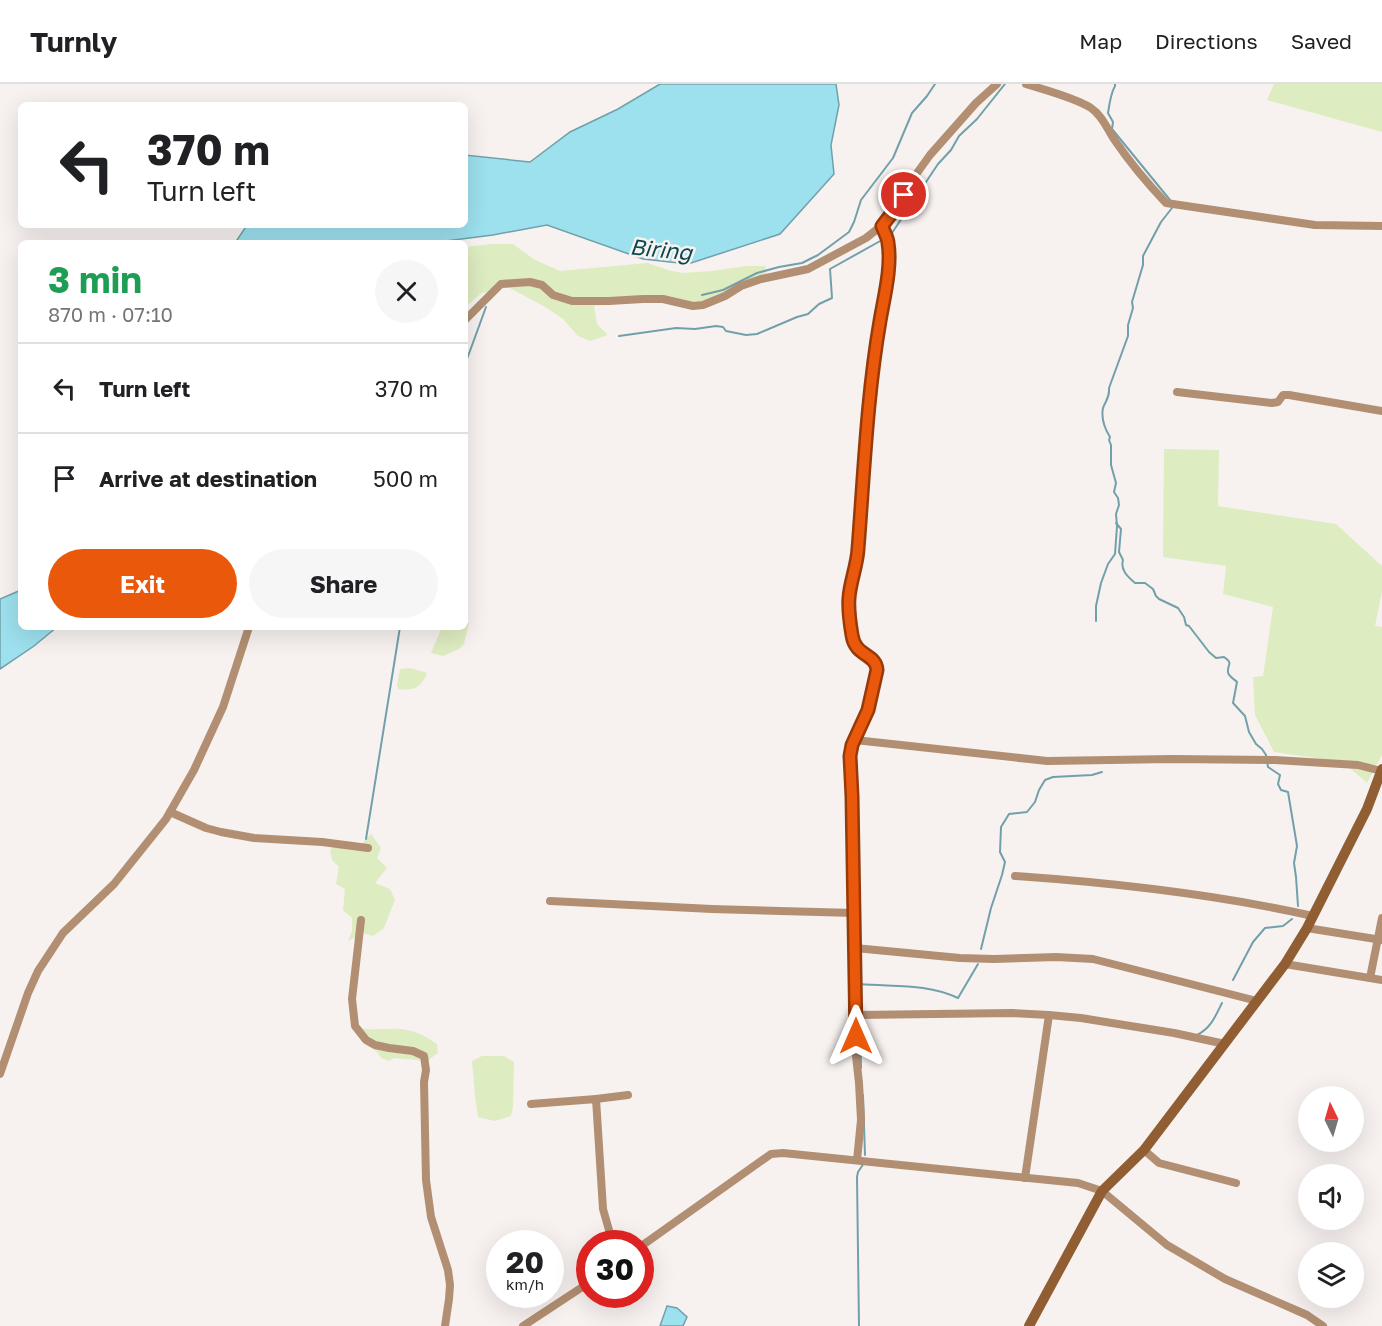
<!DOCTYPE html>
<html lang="en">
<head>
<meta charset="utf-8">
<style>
  body { margin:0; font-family:"Golos Text",sans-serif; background:#f6f6f6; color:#202124; height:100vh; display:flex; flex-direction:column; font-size:22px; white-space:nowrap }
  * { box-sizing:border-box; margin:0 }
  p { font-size:20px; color:#757577 }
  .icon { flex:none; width:33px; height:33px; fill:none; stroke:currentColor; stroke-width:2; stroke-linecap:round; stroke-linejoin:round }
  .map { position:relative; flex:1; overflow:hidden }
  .sheet { position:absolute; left:18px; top:156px; width:450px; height:390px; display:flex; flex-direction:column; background:#fff; border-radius:9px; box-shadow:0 6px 24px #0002 }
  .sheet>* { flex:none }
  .guide { position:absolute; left:18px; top:18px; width:450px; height:126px; border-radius:9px; box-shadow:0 6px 24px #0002; background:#fff; color:#202124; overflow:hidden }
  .needle { width:39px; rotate:355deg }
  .buttons { position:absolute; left:1298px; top:1002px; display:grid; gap:12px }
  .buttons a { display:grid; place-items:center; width:66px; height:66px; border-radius:50%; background:#fff; box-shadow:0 6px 24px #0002; font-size:30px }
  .speed { position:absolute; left:486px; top:1146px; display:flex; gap:12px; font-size:30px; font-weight:700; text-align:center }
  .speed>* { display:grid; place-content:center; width:78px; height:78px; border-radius:50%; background:#fff; box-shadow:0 6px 24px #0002; line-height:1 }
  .speed small { font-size:15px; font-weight:400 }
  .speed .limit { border:9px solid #d22; background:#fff; color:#111 }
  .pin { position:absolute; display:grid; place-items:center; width:51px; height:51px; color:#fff; margin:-26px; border:3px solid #fff; border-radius:50%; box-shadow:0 2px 6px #0007 }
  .me { position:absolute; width:66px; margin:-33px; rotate:0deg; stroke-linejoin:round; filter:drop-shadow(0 0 4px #0008) }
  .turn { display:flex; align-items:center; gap:21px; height:126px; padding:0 30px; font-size:27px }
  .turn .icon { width:78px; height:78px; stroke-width:2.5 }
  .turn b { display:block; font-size:42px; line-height:51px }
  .round { display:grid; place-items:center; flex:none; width:63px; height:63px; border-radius:32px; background:#f6f6f6 }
  .headline { display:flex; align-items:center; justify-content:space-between; height:102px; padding:0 30px }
  h1 { font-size:36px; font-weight:700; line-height:45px; color:#1e9e55 }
  .action { display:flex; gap:12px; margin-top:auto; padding:12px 30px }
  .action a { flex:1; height:69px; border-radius:36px; background:#ea580c; color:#fff; font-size:24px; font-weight:700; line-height:69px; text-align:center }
  .action a+a { background:#f6f6f6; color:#202124 }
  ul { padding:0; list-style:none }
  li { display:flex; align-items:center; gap:18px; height:90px; padding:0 30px; border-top:2px solid #e0e0e0 }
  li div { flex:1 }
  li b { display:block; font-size:22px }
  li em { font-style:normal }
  header { display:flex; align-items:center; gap:36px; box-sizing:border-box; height:84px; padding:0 30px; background:#fff; border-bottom:2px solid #e0e0e0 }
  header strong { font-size:28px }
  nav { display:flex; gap:33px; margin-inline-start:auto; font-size:21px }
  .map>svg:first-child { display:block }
  .green { fill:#deecc1 }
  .water { fill:#9de0ee; stroke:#72a0aa; stroke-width:1.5 }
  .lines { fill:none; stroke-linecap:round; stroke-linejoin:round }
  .stream { stroke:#72a0aa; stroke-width:2 }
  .street { stroke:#b28f72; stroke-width:8 }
  .secondary { stroke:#905e32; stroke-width:10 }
  .route-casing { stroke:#983908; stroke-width:15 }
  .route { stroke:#ea580c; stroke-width:10 }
  .labels { text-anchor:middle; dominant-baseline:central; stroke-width:5; stroke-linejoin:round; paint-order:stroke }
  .water-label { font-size:22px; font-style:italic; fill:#0a4751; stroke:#f7f2f0 }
</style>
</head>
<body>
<header>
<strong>Turnly</strong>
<nav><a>Map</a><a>Directions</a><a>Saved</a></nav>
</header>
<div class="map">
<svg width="1382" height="1242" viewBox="0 0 1382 1242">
  <rect width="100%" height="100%" fill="#f7f2f0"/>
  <!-- green -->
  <g class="green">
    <polygon points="1274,0 1382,0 1382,48 1267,16"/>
    <polygon points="492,160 513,160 535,176 560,187 648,179 668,186 682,189 712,187 746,182 765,182 767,193 746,199 725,207 713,220 690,220 670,212 654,212 629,218 594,222 597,240 608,251 590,257 578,252 563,235 547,224 508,203 482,209 465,223 465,163"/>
    <polygon points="1164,365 1219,366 1218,422 1336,440 1382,482 1382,508 1375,542 1382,543 1382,671 1367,699 1343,678 1274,668 1255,631 1253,593 1263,592 1273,523 1223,510 1226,482 1163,473"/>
    <polygon points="465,538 469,539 464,560 459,565 443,572 431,569 442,543 465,543"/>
    <path d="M410,584L427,589C421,604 414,607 398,605L397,601L400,585Z"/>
    <polygon points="371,750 381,764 377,774 387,784 375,799 390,805 395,816 384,844 373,852 363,849 348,857 352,847 352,834 343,826 345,805 336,800 339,783 332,776 330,765 348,759 362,760"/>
    <path d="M359,944C375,947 391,943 407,946C418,948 427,953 437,960L438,969L427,977L394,974L389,977L381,974C375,960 356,964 359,944Z"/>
    <polygon points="482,972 504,972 514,978 513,1023 511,1032 495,1037 478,1033 475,1012 472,977"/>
  </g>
  <!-- water -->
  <g class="water">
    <polygon points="660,0 836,0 839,21 831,61 834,90 780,150 688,180 643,175 547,141 493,151 430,159 235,159 247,141 465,141 465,71 530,78 570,48 618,25"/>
    <polygon points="21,506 21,543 57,543 34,562 0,585 0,515"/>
    <polygon points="667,1222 677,1224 687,1233 683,1242 660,1242"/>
  </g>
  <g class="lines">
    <!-- stream -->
    <g class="stream">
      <path d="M1115,0V2C1112,7 1109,22 1108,29L1113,38L1112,45L1170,116"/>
      <polyline points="890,152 938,80 951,66 959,52 977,35 1005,0"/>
      <polyline points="702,211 723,206 757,189 779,183 802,179 818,171 849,148 854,138 861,116 893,74 912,29 927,12 935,0"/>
      <polyline points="619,252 676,244 695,245 716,242 723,243 726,247 746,251 757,250 797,233 808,230 819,220 832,214 830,185 882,156"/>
      <polyline points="465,278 467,275 486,223"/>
      <path d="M1116,439L1121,445L1119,468L1123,476C1120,486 1128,493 1135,499H1145L1153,505L1156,512L1159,515L1178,524L1184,533L1186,541L1189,542L1209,568L1216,574L1224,573C1234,580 1227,580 1228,588C1228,592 1234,595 1237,598L1233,619L1245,632L1249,648L1256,660L1262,665L1266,671L1268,683L1280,691L1278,700L1281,706L1288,708L1297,762L1294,779L1296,793L1298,822"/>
      <path d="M1096,537V522L1101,499L1108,480L1115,470L1117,442L1116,430L1119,421L1118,414L1114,408L1116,399L1111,381V361L1109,356L1110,353C1105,345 1101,334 1103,324C1106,316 1110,313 1109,304L1128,252V241L1133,224L1132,218L1143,181V172L1161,138L1172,124"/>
      <polyline points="366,755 400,543"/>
      <polyline points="981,865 991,824 1002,791 1005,778 1000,768 1001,743 1009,730 1027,728 1035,718 1039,706 1045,696 1053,693 1092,691 1102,688"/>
      <polyline points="859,868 860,900"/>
      <polyline points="1233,896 1253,858 1265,844 1283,842 1292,835"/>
      <path d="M860,926V900C893,903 927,899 958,914L978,880"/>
      <polyline points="860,938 861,984"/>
      <path d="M1197,951C1211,944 1215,933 1222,919"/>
      <polyline points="863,1011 865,1071"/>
      <polyline points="859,1242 857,1093 858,1088 864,1079"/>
    </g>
    <!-- street -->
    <g class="street">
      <path d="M1026,0C1045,6 1076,14 1091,24C1103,32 1108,47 1116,58C1131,80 1148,100 1166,119L1315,141L1382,142"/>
      <polyline points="465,236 501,200 530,198 542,201 553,211 572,217 609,217 643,215 663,215 693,222 703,221 725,212 741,202 761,195 808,185 866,154 885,139 895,125 912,96 930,71 976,19 997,0"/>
      <polyline points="1177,308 1272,319 1278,318 1283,311 1289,311 1382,327"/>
      <polyline points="855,656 1047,677 1172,675 1275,676 1358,681 1381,687"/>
      <polyline points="170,728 206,744 221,748 254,754 322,758 368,764"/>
      <path d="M1015,792C1116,799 1215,810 1313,832"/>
      <polyline points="550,817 712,825 855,829"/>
      <polyline points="361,836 352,915 355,942 366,956 375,961 389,964 413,967 424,972 426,986 424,998 426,1096 431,1133 448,1186 450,1201 449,1215 445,1242"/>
      <polyline points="1307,844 1382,856"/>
      <polyline points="855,864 960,874 994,875 1056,873 1093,875 1257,917"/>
      <polyline points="1285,880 1382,896"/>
      <polyline points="1370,894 1382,834"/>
      <polyline points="857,931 1012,929 1049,931 1081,934 1174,949 1225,960"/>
      <polyline points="0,990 28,909 38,887 63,849 114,800 166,735 194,686 223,623 249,543"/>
      <polyline points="596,1015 628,1011"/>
      <polyline points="531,1020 596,1015 603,1125 613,1160"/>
      <polyline points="1144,1066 1159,1079 1236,1099"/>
      <path d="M857,1076L861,1036L859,999L856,972V905L852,712L850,672L852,661L868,626L877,586C876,569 855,573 852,551C850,540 848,526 849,514C850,498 857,482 858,465C864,389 868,312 880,237C883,213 892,183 888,159C888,154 884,148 882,143"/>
      <polyline points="1025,1094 1049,931"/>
      <polyline points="640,1163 771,1070 783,1069 1078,1099 1102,1107 1167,1161 1225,1195 1307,1231 1323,1242"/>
      <polyline points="523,1242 590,1198"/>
    </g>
    <!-- secondary -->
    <polyline class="secondary" points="1029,1242 1102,1107 1144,1066 1285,880 1307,844 1367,725 1382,685"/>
  </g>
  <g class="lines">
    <defs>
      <path id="route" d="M856,952L852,712L850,672L852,661L868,626L877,586C876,569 855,573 852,551C850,539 848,526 849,514C850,498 857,482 858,465C864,389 867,312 880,237C884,213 892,183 888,159C888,154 884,148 882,142L895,125L904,111"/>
    </defs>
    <!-- route casing -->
    <use href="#route" class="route-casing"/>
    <!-- route -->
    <use href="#route" class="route"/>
  </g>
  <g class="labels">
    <!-- water labels -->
    <g class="water-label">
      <text transform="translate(661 165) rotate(6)">Biring</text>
    </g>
  </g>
</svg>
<div class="buttons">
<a><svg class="needle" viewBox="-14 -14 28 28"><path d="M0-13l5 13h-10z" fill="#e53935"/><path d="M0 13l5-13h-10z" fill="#757577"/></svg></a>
<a><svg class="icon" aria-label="sound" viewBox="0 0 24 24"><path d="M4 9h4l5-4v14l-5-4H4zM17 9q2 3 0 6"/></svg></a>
<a><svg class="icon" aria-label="layers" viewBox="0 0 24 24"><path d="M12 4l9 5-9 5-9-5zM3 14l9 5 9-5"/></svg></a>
</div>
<div class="speed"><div>20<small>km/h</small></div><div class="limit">30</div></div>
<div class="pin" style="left:904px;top:111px;background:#d93025"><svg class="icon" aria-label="arrive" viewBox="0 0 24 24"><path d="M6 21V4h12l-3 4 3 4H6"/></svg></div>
<svg class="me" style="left:856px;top:952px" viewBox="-20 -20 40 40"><path d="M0-17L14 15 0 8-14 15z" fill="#ea580c" stroke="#fff" stroke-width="4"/></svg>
<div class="guide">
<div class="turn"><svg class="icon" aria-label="left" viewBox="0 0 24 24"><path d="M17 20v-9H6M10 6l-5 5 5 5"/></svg><div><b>370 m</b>Turn left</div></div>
</div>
<section class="sheet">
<div class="headline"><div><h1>3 min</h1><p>870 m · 07:10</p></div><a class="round"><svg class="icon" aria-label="close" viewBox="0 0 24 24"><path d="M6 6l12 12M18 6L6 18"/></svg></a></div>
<ul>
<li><svg class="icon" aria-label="left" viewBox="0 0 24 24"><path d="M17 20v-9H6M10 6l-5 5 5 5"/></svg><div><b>Turn left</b></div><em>370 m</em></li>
<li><svg class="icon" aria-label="arrive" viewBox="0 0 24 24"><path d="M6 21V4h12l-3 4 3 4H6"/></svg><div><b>Arrive at destination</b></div><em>500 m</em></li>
</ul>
<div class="action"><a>Exit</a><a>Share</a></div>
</section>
</div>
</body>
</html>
